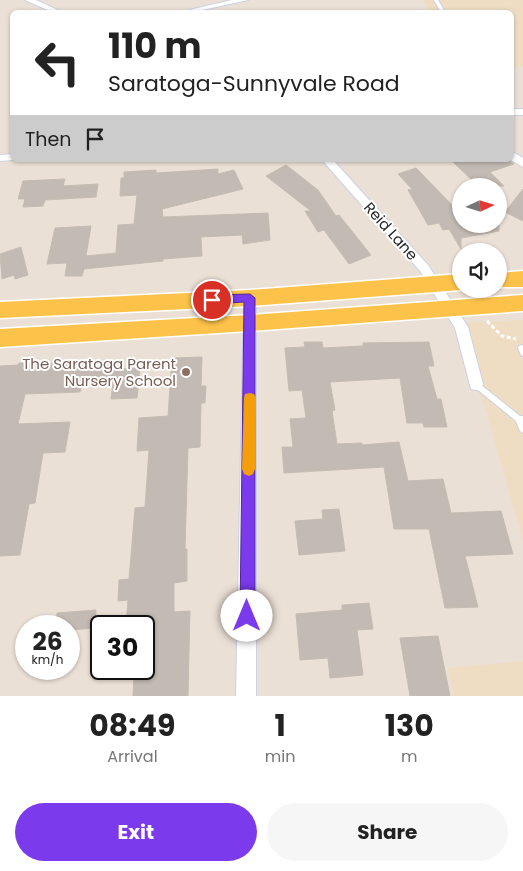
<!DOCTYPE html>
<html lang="en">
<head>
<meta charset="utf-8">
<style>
  body { margin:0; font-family:Poppins,sans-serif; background:#f6f6f6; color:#222; height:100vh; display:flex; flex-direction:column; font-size:19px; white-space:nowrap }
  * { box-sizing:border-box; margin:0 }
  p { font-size:16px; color:#767676 }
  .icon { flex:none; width:28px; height:28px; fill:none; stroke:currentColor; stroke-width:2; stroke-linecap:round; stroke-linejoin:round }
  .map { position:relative; height:696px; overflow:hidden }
  .panel { display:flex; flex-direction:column; background:#fff; flex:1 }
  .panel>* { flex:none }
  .banner { position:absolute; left:10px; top:10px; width:504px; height:152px; border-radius:8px; box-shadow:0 1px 4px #0004; background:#fff; color:#222; overflow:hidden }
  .needle { width:32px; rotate:86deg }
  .fabs { position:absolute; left:452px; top:178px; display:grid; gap:10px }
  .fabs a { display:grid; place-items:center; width:55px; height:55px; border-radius:50%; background:#fff; box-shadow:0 1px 4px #0004; font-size:25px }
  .speed { position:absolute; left:15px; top:615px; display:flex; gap:10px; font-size:25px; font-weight:700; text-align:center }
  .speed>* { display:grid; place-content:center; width:65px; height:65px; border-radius:50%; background:#fff; box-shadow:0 1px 4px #0004; line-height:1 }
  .speed small { font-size:12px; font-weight:400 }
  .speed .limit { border:2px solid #111; border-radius:8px; background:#fff; color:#111 }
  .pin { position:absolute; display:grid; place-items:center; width:42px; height:42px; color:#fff; margin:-21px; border:2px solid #fff; border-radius:50%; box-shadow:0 1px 5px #0007 }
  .me { position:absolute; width:55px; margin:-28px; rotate:0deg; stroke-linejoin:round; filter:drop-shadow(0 0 4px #0008) }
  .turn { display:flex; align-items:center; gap:18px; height:105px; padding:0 15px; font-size:22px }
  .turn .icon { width:65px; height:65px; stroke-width:2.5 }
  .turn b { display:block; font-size:35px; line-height:42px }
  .then { display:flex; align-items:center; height:48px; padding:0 15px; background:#0003; gap:10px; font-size:19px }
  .eta { display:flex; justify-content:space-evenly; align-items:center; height:85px; text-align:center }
  .eta b { font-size:30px; font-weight:700; line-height:35px }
  .primary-button { display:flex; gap:10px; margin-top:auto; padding:10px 15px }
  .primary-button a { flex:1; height:58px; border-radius:30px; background:#7c3aed; color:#fff; font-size:20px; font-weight:700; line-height:58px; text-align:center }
  .primary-button a+a { background:#f6f6f6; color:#222 }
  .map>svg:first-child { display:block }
  .education { fill:#efddc3 }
  .building { fill:#c2bab3; stroke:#c6bcb0 }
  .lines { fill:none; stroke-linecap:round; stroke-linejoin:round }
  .service-casing { stroke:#cbd2e2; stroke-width:2 }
  .minor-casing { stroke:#cbd2e2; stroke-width:2 }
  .primary-casing { stroke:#fff; stroke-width:3 }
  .path { stroke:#fff; stroke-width:3; stroke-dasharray:4 2.5; stroke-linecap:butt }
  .service { fill:#fff; fill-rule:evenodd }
  .minor { fill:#fff; fill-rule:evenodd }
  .primary { fill:#fcc24a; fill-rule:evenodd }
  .route { fill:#7c3aed; stroke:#51269a }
  .slow { fill:#f59e0b }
  .education-dot { fill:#8d6e63; stroke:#fff; stroke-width:2 }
  .labels { text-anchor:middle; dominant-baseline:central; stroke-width:4; stroke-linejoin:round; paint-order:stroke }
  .street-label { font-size:15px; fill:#272727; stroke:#fff }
  .education-label { font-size:15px; fill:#785e54; stroke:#fff; text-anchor:end }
</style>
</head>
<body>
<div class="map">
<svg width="523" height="696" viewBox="0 0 523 696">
  <rect width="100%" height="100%" fill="#ebe0d6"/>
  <!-- education -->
  <g class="education">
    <polygon points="423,0 523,0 523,67 511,68 511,12 430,12"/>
    <polygon points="523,320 523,541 486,411 454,323"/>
    <polygon points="523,661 523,696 454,696 448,668"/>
  </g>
  <!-- building -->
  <g class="building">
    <polygon points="451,160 509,160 514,164 490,172 504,186 478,186"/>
    <polygon points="286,165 318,190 336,216 339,215 371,255 349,264 324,230 318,232 305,211 311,211 266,176"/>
    <polygon points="416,168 453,206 457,205 461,212 461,224 499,224 499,231 461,238 461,249 449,229 443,230 439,223 428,225 408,190 412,189 398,174"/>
    <polygon points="218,169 218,174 234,170 243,189 162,209 163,217 268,213 270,240 243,244 242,235 201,237 202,256 163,259 163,261 84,269 82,276 65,276 67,263 47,264 55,228 91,226 86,256 116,253 118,225 134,224 137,195 120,196 121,178 124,178 124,172 156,170 156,173"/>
    <polygon points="65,179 63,186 98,184 96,197 45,200 43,206 23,207 25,199 18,199 23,181"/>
    <polygon points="523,189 523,221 505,212"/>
    <polygon points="21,247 28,275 15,279 14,275 2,279 0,254"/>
    <polygon points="304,342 322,342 323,348 363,346 363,343 429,342 434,366 428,366 437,399 441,399 447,427 424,427 423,423 407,423 400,378 330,382 335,410 332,411 337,444 362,443 362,445 399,442 408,481 443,479 451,513 501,511 513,554 465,556 478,607 445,608 429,529 394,529 384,467 284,473 282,447 293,447 290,419 306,418 302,390 289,391 285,348 305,347"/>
    <polygon points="202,357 201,386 206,386 205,403 201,403 200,447 188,448 185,549 187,549 187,581 174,583 174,612 190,611 188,696 133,696 134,673 144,672 144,626 126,626 128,600 118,601 119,580 129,579 135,508 145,507 149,450 137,451 139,418 168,416 172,358"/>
    <polygon points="19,363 80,363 79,368 96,367 96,370 140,368 137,398 111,399 113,383 82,384 80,392 25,394 18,424 70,422 65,452 43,453 35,503 29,504 20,555 0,556 0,366 18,365"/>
    <polygon points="339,509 345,551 299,555 295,521 323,519 322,510"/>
    <polygon points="369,603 373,629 357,630 363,675 330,678 328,658 300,660 296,614 342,610 342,605"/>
    <polygon points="96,610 95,628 69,630 69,626 56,626 57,613"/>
    <polygon points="438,636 450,696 410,696 400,638"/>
  </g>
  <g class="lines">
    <defs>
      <g id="service">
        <polygon points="434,0 438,0 445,12 441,12"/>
        <polygon points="523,345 523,356 521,355 518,348 519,346"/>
        <polygon points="476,381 520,416 523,416 523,433 520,431 516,421 473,386 472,384 473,382"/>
      </g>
      <g id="minor">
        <polygon points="25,0 36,0 62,12 52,12"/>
        <polygon points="232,0 248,0 193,12 189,10"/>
        <rect x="511" y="109" width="12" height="6"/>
        <polygon points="511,151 523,158 523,167 511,160"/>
        <polygon points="12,154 13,160 0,161 0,155"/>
        <polygon points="322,160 333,160 428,265 468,327 483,384 481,389 476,390 471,389 455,328 420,271"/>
        <polygon points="250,293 255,294 256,298 256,696 236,696 244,298 245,294"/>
      </g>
      <g id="primary">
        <polygon points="523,271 523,287 499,287 499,273"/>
        <polygon points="461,274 461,289 464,289 461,290 250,306 0,318 0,302 250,290"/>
        <polygon points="523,295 523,311 249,331 0,347 0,329 249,315"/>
      </g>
    </defs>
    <!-- service casing -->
    <use href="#service" class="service-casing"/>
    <!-- minor casing -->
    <use href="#minor" class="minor-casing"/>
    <!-- primary casing -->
    <use href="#primary" class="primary-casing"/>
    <!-- path -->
    <polyline class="path" points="487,321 502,336 516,339"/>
    <!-- service -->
    <use href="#service" class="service"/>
    <!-- minor -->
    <use href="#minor" class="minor"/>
    <!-- primary -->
    <use href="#primary" class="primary"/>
  </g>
  <!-- route -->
  <polygon class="route" points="250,294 255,298 255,616 252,621 247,624 242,621 240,616 244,302 212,304 206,300 212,295"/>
  <!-- slow -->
  <polygon class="slow" points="250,393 254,394 256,398 255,469 253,474 249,476 244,474 242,469 244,398 245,394"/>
  <!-- markers -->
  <circle class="education-dot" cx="186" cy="372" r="5"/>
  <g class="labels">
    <!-- street labels -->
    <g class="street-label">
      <text transform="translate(391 231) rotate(48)">Reid Lane</text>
    </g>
    <!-- education labels -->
    <g class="education-label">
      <text x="176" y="363">The Saratoga Parent<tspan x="176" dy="17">Nursery School</tspan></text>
    </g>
  </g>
</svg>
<div class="fabs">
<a><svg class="needle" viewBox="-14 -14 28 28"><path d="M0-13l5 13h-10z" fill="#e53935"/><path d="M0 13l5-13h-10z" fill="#767676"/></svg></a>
<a><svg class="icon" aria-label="sound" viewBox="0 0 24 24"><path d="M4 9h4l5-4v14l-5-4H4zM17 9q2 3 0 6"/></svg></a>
</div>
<div class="speed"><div>26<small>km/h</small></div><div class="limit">30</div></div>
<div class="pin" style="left:212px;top:300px;background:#d93025"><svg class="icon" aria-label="arrive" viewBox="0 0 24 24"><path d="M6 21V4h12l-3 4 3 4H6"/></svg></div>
<svg class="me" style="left:247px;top:616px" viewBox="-20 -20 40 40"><circle r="19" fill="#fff"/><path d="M0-13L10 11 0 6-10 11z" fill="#7c3aed"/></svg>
<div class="banner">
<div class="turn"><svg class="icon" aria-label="left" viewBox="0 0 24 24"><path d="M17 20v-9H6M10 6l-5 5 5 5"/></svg><div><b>110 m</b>Saratoga-Sunnyvale Road</div></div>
<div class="then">Then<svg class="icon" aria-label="arrive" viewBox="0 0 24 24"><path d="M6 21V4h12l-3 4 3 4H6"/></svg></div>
</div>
</div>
<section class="panel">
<div class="eta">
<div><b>08:49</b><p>Arrival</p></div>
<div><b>1</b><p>min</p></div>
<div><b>130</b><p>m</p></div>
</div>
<div class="primary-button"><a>Exit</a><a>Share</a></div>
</section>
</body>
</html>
